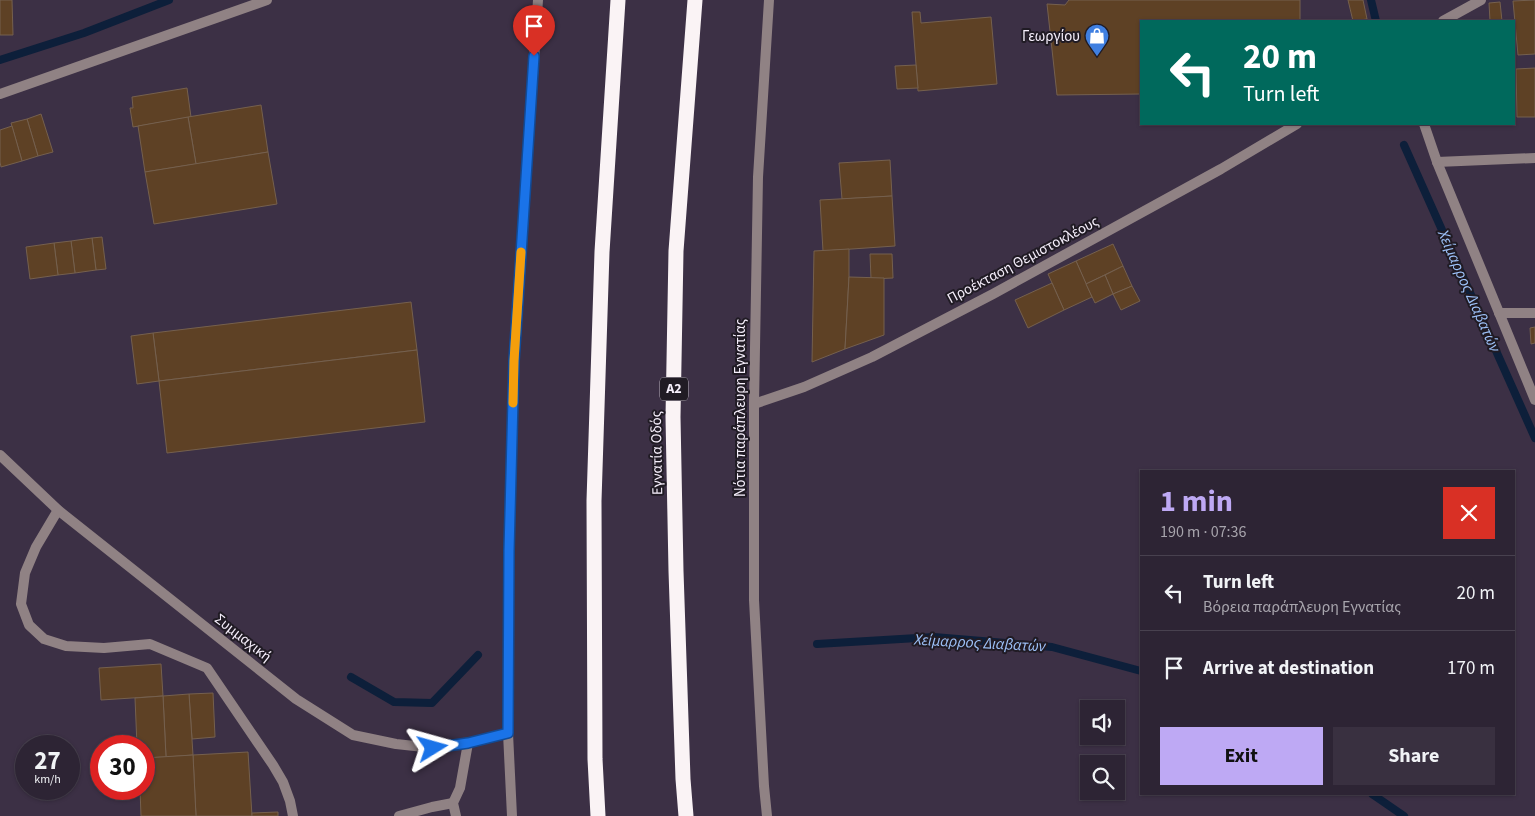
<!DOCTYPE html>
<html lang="en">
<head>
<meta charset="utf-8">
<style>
  body { margin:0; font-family:"Source Sans 3",sans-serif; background:#393040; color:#f1f3f6; height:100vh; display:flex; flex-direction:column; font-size:19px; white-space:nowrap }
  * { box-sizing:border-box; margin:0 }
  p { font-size:16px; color:#a7a4ac }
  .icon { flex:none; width:28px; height:28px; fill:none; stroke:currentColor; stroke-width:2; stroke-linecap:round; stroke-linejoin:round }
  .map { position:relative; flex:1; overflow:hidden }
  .drawer { position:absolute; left:1140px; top:470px; width:375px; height:325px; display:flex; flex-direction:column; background:#2d2434; border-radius:0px; box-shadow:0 1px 4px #0004,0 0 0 1px #48414f }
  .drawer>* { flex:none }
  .banner { position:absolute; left:1140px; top:20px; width:375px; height:105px; border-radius:0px; box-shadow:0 1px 4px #0004,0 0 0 1px #48414f; background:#00695c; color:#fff; overflow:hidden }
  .tools { position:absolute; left:1080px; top:700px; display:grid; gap:10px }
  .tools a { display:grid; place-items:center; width:45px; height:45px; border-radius:0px; background:#2d2434; box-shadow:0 1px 4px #0004,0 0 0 1px #48414f; font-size:25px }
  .speed { position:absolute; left:15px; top:735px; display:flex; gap:10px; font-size:25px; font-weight:700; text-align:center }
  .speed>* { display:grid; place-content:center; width:65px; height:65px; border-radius:50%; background:#2d2434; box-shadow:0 1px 4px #0004,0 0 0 1px #48414f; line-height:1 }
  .speed small { font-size:12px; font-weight:400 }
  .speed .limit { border:8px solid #d22; background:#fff; color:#111 }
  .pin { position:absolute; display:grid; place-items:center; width:42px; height:42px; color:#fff; margin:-51px -21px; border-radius:50% 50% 50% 0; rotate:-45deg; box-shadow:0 0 5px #0007 }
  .pin .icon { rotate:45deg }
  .me { position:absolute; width:55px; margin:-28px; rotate:82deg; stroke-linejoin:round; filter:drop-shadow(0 0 4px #0008) }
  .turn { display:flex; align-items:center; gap:18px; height:105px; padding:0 20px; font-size:22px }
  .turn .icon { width:65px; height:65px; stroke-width:2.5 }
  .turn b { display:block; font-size:35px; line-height:42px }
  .round { display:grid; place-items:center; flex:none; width:52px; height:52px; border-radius:0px; background:#393040 }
  .summary { display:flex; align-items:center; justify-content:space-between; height:85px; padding:0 20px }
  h1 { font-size:30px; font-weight:700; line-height:38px; color:#bea9f4 }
  .primary-button { display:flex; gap:10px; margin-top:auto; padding:10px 20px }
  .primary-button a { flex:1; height:58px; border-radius:0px; background:#bea9f4; color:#111; font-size:20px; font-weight:700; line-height:58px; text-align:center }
  .primary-button a+a { background:#393040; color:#f1f3f6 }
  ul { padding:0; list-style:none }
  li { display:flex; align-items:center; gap:15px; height:75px; padding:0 20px; border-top:1px solid #48414f }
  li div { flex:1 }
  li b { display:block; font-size:19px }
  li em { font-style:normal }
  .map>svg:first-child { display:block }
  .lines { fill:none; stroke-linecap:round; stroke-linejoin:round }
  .stream { stroke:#0d1f3a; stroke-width:8 }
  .building { fill:#5e4125; stroke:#75604e }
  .service { stroke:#908284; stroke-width:10 }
  .minor { stroke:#908284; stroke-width:10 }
  .tertiary { stroke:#908284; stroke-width:10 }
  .motorway { stroke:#faf3f5; stroke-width:15 }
  .route-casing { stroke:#114b97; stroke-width:12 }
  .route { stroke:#1a73e8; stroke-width:9 }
  .slow { stroke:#f59e0b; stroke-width:9 }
  .labels { text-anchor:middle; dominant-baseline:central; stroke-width:4; stroke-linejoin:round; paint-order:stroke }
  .shield { fill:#201b24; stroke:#b6afbb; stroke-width:1 }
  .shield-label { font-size:14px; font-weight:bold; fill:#f6effc }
  .poi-label { font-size:15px; fill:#f6effc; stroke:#201b24; text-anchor:end }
  .street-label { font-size:15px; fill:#f6effc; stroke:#201b24 }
  .water-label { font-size:16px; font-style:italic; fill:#9dc1f8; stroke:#201b24 }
</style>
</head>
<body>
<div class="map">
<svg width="1535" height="816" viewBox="0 0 1535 816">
  <rect width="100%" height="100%" fill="#3c3045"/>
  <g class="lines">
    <!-- stream -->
    <g class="stream">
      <polyline points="1371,0 1376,21"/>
      <polyline points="0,60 84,33 169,0"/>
      <polyline points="1404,145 1535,438"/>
      <polyline points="817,644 934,637 1052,647 1141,671"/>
      <polyline points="351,677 394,702 432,703 478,655"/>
      <polyline points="1372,794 1404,816"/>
    </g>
  </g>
  <!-- building -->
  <g class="building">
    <polygon points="0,0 12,0 13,35 0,35"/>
    <polygon points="1069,0 1300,0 1300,21 1141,21 1141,94 1057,95 1047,4 1065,5"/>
    <polygon points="1348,0 1363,0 1367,19 1353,21"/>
    <polygon points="1535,0 1535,54 1518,55 1513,1"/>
    <polygon points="1500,2 1502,21 1490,21 1489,3"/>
    <polygon points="912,12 920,12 921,23 991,17 997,84 918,91"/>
    <polygon points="916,65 918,88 897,89 895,66"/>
    <polygon points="1535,68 1535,117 1517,117 1516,69"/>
    <polygon points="187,88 191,117 133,127 130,108 133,108 132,97"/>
    <polygon points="261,105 268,152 196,164 188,117"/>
    <polygon points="41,114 53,152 38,156 27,119"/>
    <polygon points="188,117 196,164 145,172 138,126"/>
    <polygon points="27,119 38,156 22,161 11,123"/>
    <polygon points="12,126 22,161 1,167 0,162 0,130"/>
    <polygon points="268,152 277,204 154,224 145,172"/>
    <polygon points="890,160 892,196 842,199 839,163"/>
    <polygon points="892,196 895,246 823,251 820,200"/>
    <polygon points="102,237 106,269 96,270 92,238"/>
    <polygon points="92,238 96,270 75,273 71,241"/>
    <polygon points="71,241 75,273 58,275 54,243"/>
    <polygon points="54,243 58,275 30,279 26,247"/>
    <polygon points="1113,244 1123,266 1086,284 1076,261"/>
    <polygon points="849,249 849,277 845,349 812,362 814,251"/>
    <polygon points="870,254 892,254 893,278 871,279"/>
    <polygon points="1076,261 1092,297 1064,310 1048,274"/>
    <polygon points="1123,266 1132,286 1113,294 1105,275"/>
    <polygon points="1105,275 1113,294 1095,303 1086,284"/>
    <polygon points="849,277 884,278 884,335 845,349"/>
    <polygon points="1052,283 1064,310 1028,328 1015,300"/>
    <polygon points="1132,286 1140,301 1121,310 1113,294"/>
    <polygon points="411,302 417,350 159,381 153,333"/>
    <polygon points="1535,327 1535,343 1531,344 1530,328"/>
    <polygon points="153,333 159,381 137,384 131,336"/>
    <polygon points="417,350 425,422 167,453 159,381"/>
    <polygon points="161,664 163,696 101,700 99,668"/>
    <polygon points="213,693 215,737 192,739 189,694"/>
    <polygon points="189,694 193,755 166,757 163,696"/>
    <polygon points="163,696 166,757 144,758 144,746 137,746 135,698"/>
    <polygon points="248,752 252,816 196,816 193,755"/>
    <polygon points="193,755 196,816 141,816 140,789 144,789 144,758"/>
    <polygon points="278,812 278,816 252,816 252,813"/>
  </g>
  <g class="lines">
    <!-- service -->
    <g class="service">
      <polyline points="58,510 36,547 25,573 21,604 29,625 44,639 66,646 104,648 150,644 207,668 273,765 283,782 290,801 293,816"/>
      <polyline points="399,816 432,807 453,803"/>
      <polyline points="456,816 453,803 460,788 468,743"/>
    </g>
    <!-- minor -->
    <g class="minor">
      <polyline points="1443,21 1481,0"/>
      <polyline points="0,94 267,0"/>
      <polyline points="1424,124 1437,162 1535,400"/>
      <polyline points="1437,162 1535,158"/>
      <polyline points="1499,313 1535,313"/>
      <polyline points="754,404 804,387 872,357 993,294 1221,169 1297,124"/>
      <polyline points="0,455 58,510 296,699 353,735 396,744 433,748 468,743 508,733"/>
      <polyline points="512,816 508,733 509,551 514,361 538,0"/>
    </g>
    <!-- tertiary -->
    <polyline class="tertiary" points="767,816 764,786 754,600 754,404 758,177 769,0"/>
    <!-- motorway -->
    <g class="motorway">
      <polyline points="598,816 595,759 594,501 602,252 618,0"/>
      <polyline points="686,816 683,779 676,571 673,417 676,251 695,0"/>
    </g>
  </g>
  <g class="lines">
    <defs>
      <polyline id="route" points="433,748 468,743 508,733 509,551 514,361 534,56"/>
    </defs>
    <!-- route casing -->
    <use href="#route" class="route-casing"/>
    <!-- route -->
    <use href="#route" class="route"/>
    <!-- slow -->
    <polyline class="slow" points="513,403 514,361 521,252"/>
  </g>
  <!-- icons -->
  <defs>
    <symbol id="shop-pin" viewBox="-11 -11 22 30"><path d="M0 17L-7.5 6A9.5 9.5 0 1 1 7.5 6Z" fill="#3f7fe0" stroke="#201b24"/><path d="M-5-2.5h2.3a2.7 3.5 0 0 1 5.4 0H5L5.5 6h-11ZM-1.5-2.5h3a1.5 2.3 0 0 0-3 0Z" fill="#fff"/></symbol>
  </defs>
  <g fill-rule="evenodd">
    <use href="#shop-pin" x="1083" y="22" width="28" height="38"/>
  </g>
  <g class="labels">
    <!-- shield labels -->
    <rect class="shield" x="660" y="377.5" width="28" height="23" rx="4"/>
    <g class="shield-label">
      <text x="674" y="389">Α2</text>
    </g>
    <!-- poi labels -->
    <g class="poi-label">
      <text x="1080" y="36">Γεωργίου</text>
    </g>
    <!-- street labels -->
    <g class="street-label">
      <text transform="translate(1023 260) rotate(-28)">Προέκταση Θεμιστοκλέους</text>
      <text transform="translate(740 408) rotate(-90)">Νότια παράπλευρη Εγνατίας</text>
      <text transform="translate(657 453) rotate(-91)">Εγνατία Οδός</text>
      <text transform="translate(243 638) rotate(38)">Συμμαχική</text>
    </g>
    <!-- water labels -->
    <g class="water-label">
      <text transform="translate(1469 291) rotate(66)">Χείμαρρος Διαβατών</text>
      <text transform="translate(980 643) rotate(3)">Χείμαρρος Διαβατών</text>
    </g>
  </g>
</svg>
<div class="tools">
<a><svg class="icon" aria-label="sound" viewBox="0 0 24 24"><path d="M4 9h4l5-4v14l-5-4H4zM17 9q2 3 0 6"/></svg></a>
<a><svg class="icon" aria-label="search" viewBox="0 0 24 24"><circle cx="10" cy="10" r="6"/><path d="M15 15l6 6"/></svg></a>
</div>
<div class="speed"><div>27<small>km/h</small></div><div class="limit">30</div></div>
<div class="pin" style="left:534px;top:56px;background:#d93025"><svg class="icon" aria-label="arrive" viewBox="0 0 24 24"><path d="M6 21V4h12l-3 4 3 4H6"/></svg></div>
<svg class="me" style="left:433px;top:748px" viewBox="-20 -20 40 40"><path d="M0-17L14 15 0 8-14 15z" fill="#1a73e8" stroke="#fff" stroke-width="4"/></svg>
<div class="banner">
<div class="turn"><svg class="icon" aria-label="left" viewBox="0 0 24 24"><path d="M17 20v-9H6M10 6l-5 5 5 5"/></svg><div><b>20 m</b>Turn left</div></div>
</div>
<section class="drawer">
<div class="summary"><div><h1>1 min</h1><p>190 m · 07:36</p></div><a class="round" style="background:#d93025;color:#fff"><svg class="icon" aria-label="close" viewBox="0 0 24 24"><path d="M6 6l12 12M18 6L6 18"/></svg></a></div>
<ul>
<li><svg class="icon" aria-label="left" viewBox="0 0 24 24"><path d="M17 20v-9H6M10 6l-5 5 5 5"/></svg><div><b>Turn left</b><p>Βόρεια παράπλευρη Εγνατίας</p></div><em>20 m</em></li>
<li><svg class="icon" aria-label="arrive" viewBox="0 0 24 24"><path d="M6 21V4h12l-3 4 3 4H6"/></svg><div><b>Arrive at destination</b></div><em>170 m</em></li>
</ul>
<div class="primary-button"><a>Exit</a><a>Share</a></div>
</section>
</div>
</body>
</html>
